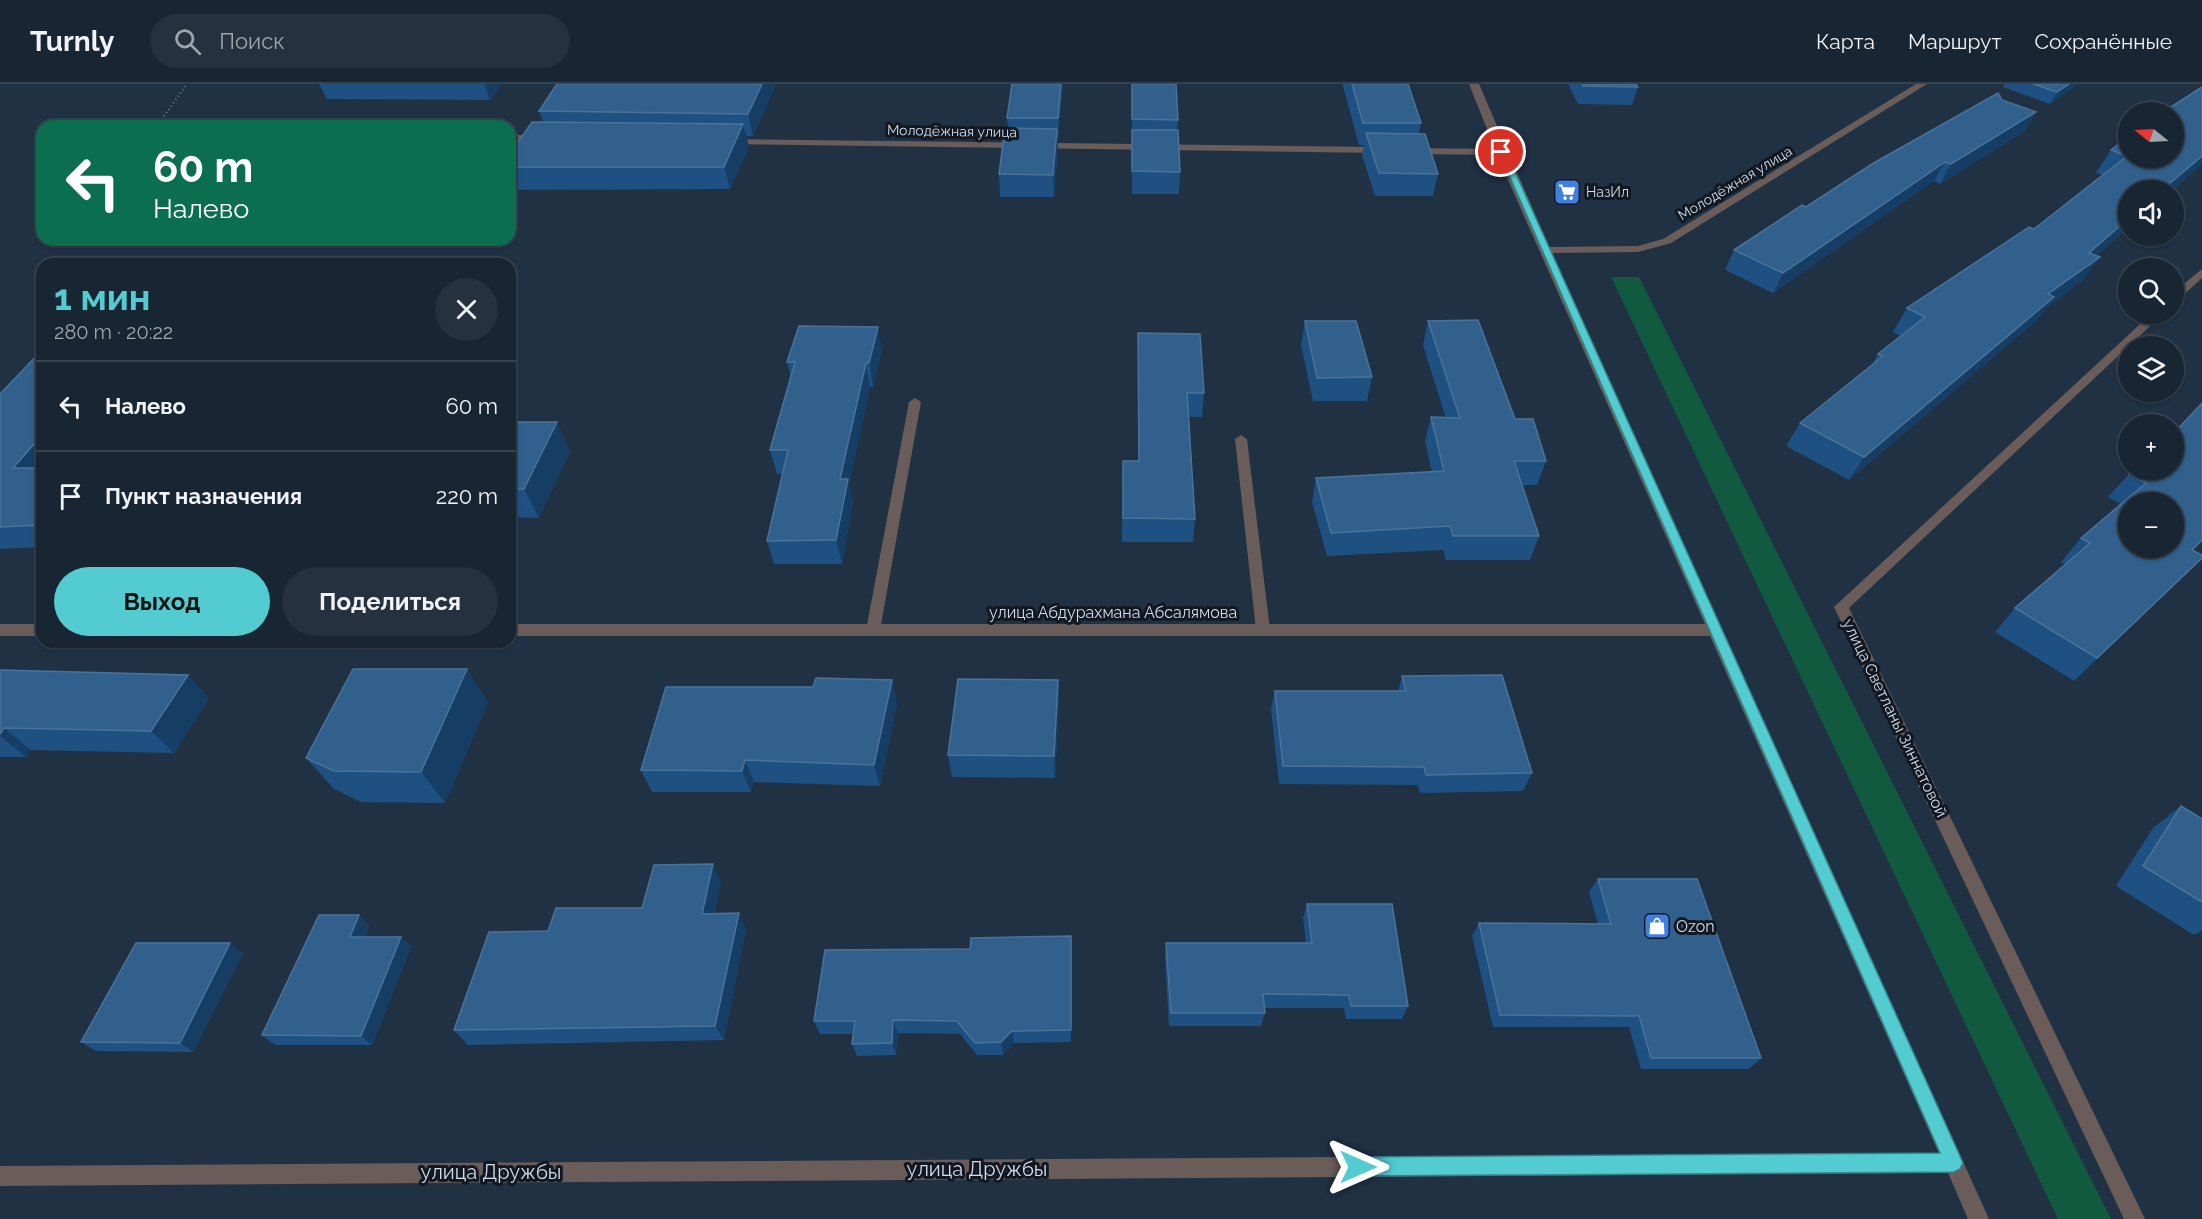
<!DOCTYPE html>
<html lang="ru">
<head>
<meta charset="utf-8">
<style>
  body { margin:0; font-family:Raleway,sans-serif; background:#25313f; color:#f1f3f6; height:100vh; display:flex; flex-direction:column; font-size:22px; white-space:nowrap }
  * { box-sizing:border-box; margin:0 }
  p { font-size:20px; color:#9fa5ac }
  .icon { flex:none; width:33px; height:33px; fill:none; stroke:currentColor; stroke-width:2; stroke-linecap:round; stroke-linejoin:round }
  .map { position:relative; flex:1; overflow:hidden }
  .drawer { position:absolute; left:36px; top:174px; width:480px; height:390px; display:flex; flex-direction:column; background:#182533; border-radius:18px; box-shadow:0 2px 4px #0004,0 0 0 2px #36424e }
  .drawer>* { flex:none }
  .guide { position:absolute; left:36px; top:36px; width:480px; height:126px; border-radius:18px; box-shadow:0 2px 4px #0004,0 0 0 2px #36424e; background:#0b6e4f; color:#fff; overflow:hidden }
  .needle { width:39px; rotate:288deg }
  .fabs { position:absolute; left:2118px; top:18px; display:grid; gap:12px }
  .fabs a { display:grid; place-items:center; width:66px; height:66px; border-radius:50%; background:#182533; box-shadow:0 2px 4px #0004,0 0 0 2px #36424e; font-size:30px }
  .pin { position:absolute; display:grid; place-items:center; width:51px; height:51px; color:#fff; margin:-26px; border:3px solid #fff; border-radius:50%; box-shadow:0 2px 6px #0007 }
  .me { position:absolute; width:66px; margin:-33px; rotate:90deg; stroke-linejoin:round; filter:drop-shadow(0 0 4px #0008) }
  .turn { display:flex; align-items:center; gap:21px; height:126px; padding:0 18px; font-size:27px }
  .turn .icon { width:78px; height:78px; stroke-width:2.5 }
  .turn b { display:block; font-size:42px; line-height:51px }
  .round { display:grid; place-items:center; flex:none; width:63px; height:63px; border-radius:32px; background:#25313f }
  .headline { display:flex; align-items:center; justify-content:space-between; height:102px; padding:0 18px }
  h1 { font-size:36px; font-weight:700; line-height:45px; color:#52ccd0 }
  .primary-button { display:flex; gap:12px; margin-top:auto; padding:12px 18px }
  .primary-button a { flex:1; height:69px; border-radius:36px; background:#52ccd0; color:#111; font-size:24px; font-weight:700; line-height:69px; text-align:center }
  .primary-button a+a { background:#25313f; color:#f1f3f6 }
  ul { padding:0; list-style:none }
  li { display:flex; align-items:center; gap:18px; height:90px; padding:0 18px; border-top:2px solid #36424e }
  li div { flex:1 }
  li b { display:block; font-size:22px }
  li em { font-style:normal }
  header { display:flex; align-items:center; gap:36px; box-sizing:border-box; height:84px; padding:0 30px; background:#182533; border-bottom:2px solid #36424e }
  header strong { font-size:28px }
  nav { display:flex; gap:33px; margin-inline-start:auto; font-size:21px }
  .search { width:420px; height:54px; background:#25313f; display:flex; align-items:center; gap:15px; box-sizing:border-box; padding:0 21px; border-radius:33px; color:#9fa5ac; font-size:22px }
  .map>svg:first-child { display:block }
  .green { fill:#115a40 }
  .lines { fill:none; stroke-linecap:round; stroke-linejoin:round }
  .path { stroke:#6c7a8a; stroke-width:2; stroke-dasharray:1 3; stroke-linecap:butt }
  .lane { fill:#6a5c59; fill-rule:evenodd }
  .street { fill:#6a5c59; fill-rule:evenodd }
  .wall { fill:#1e5081 }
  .shaded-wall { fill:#163e64 }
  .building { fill:#31608c; stroke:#4a739a; stroke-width:1.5; fill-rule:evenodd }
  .route { fill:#52ccd0; stroke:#358587; stroke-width:1.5 }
  .labels { text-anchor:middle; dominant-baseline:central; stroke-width:6; stroke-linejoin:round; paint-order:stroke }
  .far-street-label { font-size:14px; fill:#d1dce8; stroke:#111821 }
  .far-poi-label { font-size:14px; fill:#d1dce8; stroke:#111821; text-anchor:start }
  .street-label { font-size:16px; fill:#d1dce8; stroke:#111821 }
  .poi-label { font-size:16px; fill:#d1dce8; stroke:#111821; text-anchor:start }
  .near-street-label { font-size:20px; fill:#d1dce8; stroke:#111821 }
</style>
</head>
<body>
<header>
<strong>Turnly</strong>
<div class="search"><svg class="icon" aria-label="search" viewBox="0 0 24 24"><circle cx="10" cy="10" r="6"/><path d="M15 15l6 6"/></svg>Поиск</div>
<nav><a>Карта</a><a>Маршрут</a><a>Сохранённые</a></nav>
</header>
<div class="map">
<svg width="2202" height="1135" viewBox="0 0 2202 1135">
  <rect width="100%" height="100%" fill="#203144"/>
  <!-- green -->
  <polygon class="green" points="1611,193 1639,193 2111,1135 2058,1135"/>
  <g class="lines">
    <!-- path -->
    <polyline class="path" points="157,42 187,0"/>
    <!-- lane -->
    <g class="lane">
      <polygon points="915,314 921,318 880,546 873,552 866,546 909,318"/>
      <polygon points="1241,351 1247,355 1270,546 1263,552 1256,546 1235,355"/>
    </g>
    <!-- street -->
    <g class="street">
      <polygon points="1469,0 1479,0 1549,163 1638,162 1663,155 1916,0 1927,0 1671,159 1638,168 1552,169 1989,1135 1968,1135 1948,1089 0,1102 0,1082 1939,1069 1710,552 510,552 510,540 1705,540 1497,71 1411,70 1406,67 1411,64 1495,65"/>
      <polygon points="510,51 541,51 546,54 541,57 510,57"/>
      <polygon points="724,55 1381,63 1386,66 1381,69 727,60 722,57"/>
      <polygon points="2202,185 2202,194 2178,216 2174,217 2174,208"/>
      <polygon points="2151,230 2163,230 1849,524 2145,1135 2124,1135 1834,523"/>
      <rect x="0" y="540" width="42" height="12"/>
    </g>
  </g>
  <!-- wall -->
  <g class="wall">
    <polygon points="319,0 502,0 490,16 327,15"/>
    <polygon points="776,0 753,52 746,52 749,63 730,105 510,106 510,70 543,38 539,27"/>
    <polygon points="1063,0 1058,57 1057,57 1058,67 1054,113 1000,113 999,90 1008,44 1007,34"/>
    <polygon points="1132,0 1178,36 1177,46 1180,88 1179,110 1132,110"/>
    <polygon points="1343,0 1408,0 1421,39 1419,50 1438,90 1433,112 1375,112 1362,71 1364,61 1359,61 1343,2"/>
    <polygon points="1568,0 1636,0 1638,3 1632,21 1578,20"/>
    <polygon points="2004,0 2078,0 2050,20 2003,3"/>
    <polygon points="2202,3 2202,80 2096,172 2083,196 2047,223 2037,236 1849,396 1786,362 1800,339 1871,282 1878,270 1901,252 1893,248 1907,224 2034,145 2103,91 2096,89 2111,66"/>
    <polygon points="2002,16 2036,28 2025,47 1940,100 1934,97 1773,209 1725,186 1734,166 1806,123"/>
    <polygon points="1305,237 1372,293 1367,317 1313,317 1301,261"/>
    <polygon points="1428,237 1515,335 1546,377 1537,401 1522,401 1539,452 1530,476 1446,476 1443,466 1327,472 1312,418 1316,394 1432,388 1425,357 1431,333 1446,334 1423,261"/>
    <polygon points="1138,249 1204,309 1202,333 1189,333 1195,435 1193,458 1122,458 1123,377 1138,377"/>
    <polygon points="42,266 42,463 0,465 0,310"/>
    <polygon points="882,266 873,303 870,303 849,400 853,418 842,480 774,480 767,457 782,390 777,390 770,366 791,293 787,278"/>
    <polygon points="510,338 570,367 539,434 510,433"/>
    <polygon points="2174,386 2192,466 2202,474 2074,597 1995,548 2015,524 2066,481 2061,478 2081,454 2121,420 2108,413 2129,390"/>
    <polygon points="0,586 209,614 174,669 31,666 26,673 0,673"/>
    <polygon points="1402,592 1532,689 1523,707 1420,709 1418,701 1279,700 1271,625 1275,607 1398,607"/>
    <polygon points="892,596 897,619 880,702 754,698 751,708 652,708 641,686"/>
    <polygon points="1058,596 1059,619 1055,694 952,693 948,671"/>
    <polygon points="488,618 445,719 361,718 334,705 306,674"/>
    <polygon points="2181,722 2202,735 2202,846 2194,851 2116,802 2153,744"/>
    <polygon points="1598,795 1761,974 1749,985 1641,985 1629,943 1493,943 1472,852 1479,839 1598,840 1589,808"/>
    <polygon points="721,797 714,830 746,845 724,956 468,961 454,946 548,847 642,824"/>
    <polygon points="1307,820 1408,922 1402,935 1346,935 1344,924 1264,924 1265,929 1261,942 1169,942 1165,873 1166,859 1306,859 1303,834"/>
    <polygon points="359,831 369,842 365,853 401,853 411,863 372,961 275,961 262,951"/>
    <polygon points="1071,852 1071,958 1014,959 1003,971 977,971 960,950 898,949 896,971 857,972 852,960 853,950 820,950 814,937 970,865"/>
    <polygon points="243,869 193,968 96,967 81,958"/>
  </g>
  <!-- shaded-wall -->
  <g class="shaded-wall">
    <polygon points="484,0 502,0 490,16"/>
    <polygon points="762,0 776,0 753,52 748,30"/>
    <polygon points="1061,0 1063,0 1058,57 1058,34"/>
    <polygon points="2069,0 2078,0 2050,20 2057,8"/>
    <polygon points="2036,28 2025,47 1940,100 1951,80"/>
    <polygon points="743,40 749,63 730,105 724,83"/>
    <polygon points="1057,45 1058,67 1054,113 1053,91"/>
    <polygon points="2202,72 2202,80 2171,106 2162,106"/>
    <polygon points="1945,78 1934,97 1773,209 1783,189"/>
    <polygon points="2128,135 2128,144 2073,192 2089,169"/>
    <polygon points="2100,173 2083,196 2047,223 2037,236 1849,396 1864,373 2048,210"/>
    <polygon points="878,243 882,266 873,303 869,279"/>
    <polygon points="866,279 870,303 849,400 853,418 842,480 836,456 840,395"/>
    <polygon points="557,338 570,367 539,434 524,405"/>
    <polygon points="42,351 42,394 13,384"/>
    <polygon points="2202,474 2180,496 2074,597 2097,574"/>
    <polygon points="467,585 488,618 445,719 421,688"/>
    <polygon points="188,591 209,614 174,669 151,647"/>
    <polygon points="892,596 897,619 880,702 874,681"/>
    <polygon points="1058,596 1059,619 1055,694 1054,672"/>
    <polygon points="4,644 31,666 26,673 0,652 0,650"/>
    <polygon points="745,676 754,698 751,708 742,687"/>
    <polygon points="713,780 721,797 710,845 702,830"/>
    <polygon points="739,829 746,845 724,956 715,942"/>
    <polygon points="359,831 369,842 360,863 350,853"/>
    <polygon points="401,853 411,863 372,961 361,952"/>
    <polygon points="230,859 243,869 193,968 180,959"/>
    <polygon points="893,936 898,949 896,971 892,959"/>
    <polygon points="1012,947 1014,959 1003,971 1001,958"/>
  </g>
  <!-- building -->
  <g class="building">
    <polygon points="557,0 762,0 748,30 539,27"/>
    <polygon points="1012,0 1061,0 1058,34 1007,34"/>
    <polygon points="1132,0 1176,0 1178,36 1132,35"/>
    <polygon points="1352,0 1408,0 1421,39 1363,39"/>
    <polygon points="1583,0 1636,0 1638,3 1583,2"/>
    <polygon points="2033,0 2069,0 2057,8"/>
    <polygon points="2202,3 2202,72 2162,106 2128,106 2128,135 2089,169 2100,173 2048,210 2054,213 1864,373 1800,339 1883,272 1878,270 1925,233 1907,224 2029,143 2034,145 2127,72 2111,66 2128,53 2128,74 2174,74 2174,28 2163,28"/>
    <polygon points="1998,9 2002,16 2036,28 1951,80 1945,78 1783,189 1734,166 1802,121 1806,123 1872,80"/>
    <polygon points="532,38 743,40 724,83 510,83 510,70"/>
    <polygon points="1005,44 1057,45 1053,91 999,90"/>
    <polygon points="1132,46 1178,46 1180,88 1132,87"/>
    <polygon points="1366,49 1425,50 1438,90 1379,89"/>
    <polygon points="1478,236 1515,335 1533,335 1546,377 1514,377 1539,452 1453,452 1450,442 1331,449 1316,394 1444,387 1431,333 1460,334 1428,237"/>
    <polygon points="1305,237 1356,237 1372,293 1317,294"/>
    <polygon points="799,242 878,243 869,279 866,279 840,395 848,395 836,456 767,457 788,366 770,366 795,278 787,278"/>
    <polygon points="1138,249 1200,250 1204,309 1187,309 1195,435 1123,434 1123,377 1139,377"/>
    <polygon points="42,266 42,351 13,384 42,384 42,441 0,443 0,310"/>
    <path d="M2202,319V456L2192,466L2202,471V474L2097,574L2015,524L2090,459L2081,454L2146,399L2129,390L2133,386H2174V349ZM2128,418H2174V464H2128Z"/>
    <polygon points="510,338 557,338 524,405 510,405"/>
    <polygon points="353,585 467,585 421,688 334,687 306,674"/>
    <polygon points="0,586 188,591 151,647 4,644 0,650"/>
    <polygon points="1502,591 1532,689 1426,691 1424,683 1283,682 1275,607 1406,607 1402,592"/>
    <polygon points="816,594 892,596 874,681 745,676 742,687 641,686 666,603 813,603"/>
    <polygon points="958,595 1058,596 1054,672 948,671"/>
    <polygon points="2181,722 2202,735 2202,818 2143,782"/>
    <polygon points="713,780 702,830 739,829 715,942 454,946 489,848 548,847 556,824 642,824 654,781"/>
    <polygon points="1598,795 1697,795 1761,974 1651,974 1639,932 1500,931 1479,839 1611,840"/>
    <polygon points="1307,820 1392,820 1408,922 1351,922 1349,911 1263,910 1265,929 1171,929 1166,859 1312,859"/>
    <polygon points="319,831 359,831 350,853 401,853 361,952 262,951"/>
    <polygon points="1071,852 1071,946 1012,947 1001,958 975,959 957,937 893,936 892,959 852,960 855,937 814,937 825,866 970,865 971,854"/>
    <polygon points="136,859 230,859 180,959 81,958"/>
  </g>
  <!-- route -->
  <polygon class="route" points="1498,66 1506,68 1960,1072 1963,1079 1960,1085 1954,1088 1358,1092 1352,1089 1349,1083 1352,1076 1358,1073 1940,1069"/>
  <!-- icons -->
  <defs>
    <symbol id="supermarket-square" viewBox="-11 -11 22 22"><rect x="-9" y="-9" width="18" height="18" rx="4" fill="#3f7fe0" stroke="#111821"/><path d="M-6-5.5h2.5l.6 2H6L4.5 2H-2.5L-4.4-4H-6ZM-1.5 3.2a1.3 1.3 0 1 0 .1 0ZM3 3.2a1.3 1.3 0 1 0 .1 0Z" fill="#fff"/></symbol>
    <symbol id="shop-square" viewBox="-11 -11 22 22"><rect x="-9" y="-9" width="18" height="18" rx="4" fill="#3f7fe0" stroke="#111821"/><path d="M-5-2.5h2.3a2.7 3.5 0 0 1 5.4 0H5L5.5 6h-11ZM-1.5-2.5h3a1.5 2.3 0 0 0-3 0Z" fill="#fff"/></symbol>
  </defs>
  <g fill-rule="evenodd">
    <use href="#supermarket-square" x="1552" y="93" width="30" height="30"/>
    <use href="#shop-square" x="1642" y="827" width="30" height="30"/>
  </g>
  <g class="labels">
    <!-- far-street labels -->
    <g class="far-street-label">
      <text transform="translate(952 47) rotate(1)">Молодёжная улица</text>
      <text transform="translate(1735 99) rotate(-31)">Молодёжная улица</text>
    </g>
    <!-- far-poi labels -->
    <g class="far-poi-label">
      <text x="1586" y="108">НазИл</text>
    </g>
    <!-- street labels -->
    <g class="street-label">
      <text x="1113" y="528">улица Абдурахмана Абсалямова</text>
      <text transform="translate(1895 634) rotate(64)">улица Светланы Зиннатовой</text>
    </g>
    <!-- poi labels -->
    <g class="poi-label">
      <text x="1676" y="842">Ozon</text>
    </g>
    <!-- near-street labels -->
    <g class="near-street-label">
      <text x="977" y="1085">улица Дружбы</text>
      <text x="491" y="1088">улица Дружбы</text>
    </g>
  </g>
</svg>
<div class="fabs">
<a><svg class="needle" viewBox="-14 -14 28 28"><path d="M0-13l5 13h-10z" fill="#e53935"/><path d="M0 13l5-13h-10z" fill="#9fa5ac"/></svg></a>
<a><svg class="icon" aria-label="sound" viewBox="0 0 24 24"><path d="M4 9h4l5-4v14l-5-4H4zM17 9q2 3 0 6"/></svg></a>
<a><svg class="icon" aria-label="search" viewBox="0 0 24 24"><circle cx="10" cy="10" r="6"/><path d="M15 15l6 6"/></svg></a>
<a><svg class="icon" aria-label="layers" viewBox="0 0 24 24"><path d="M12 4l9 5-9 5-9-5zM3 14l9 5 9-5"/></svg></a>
<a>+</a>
<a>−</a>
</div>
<div class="pin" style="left:1501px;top:68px;background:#d93025"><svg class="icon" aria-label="arrive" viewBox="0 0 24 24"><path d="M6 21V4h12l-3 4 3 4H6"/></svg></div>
<svg class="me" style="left:1358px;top:1083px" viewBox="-20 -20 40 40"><path d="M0-17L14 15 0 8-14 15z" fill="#52ccd0" stroke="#fff" stroke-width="4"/></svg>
<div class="guide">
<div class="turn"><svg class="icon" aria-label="left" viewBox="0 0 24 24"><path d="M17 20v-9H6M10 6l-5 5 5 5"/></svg><div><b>60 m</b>Налево</div></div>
</div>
<section class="drawer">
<div class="headline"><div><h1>1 мин</h1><p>280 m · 20:22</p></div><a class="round"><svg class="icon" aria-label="close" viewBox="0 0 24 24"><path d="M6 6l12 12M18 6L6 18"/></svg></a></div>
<ul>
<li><svg class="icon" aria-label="left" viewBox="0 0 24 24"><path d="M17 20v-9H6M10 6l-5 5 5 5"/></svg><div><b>Налево</b></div><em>60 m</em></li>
<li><svg class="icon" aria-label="arrive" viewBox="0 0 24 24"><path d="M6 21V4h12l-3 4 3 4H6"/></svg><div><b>Пункт назначения</b></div><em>220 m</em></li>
</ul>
<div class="primary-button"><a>Выход</a><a>Поделиться</a></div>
</section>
</div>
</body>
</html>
